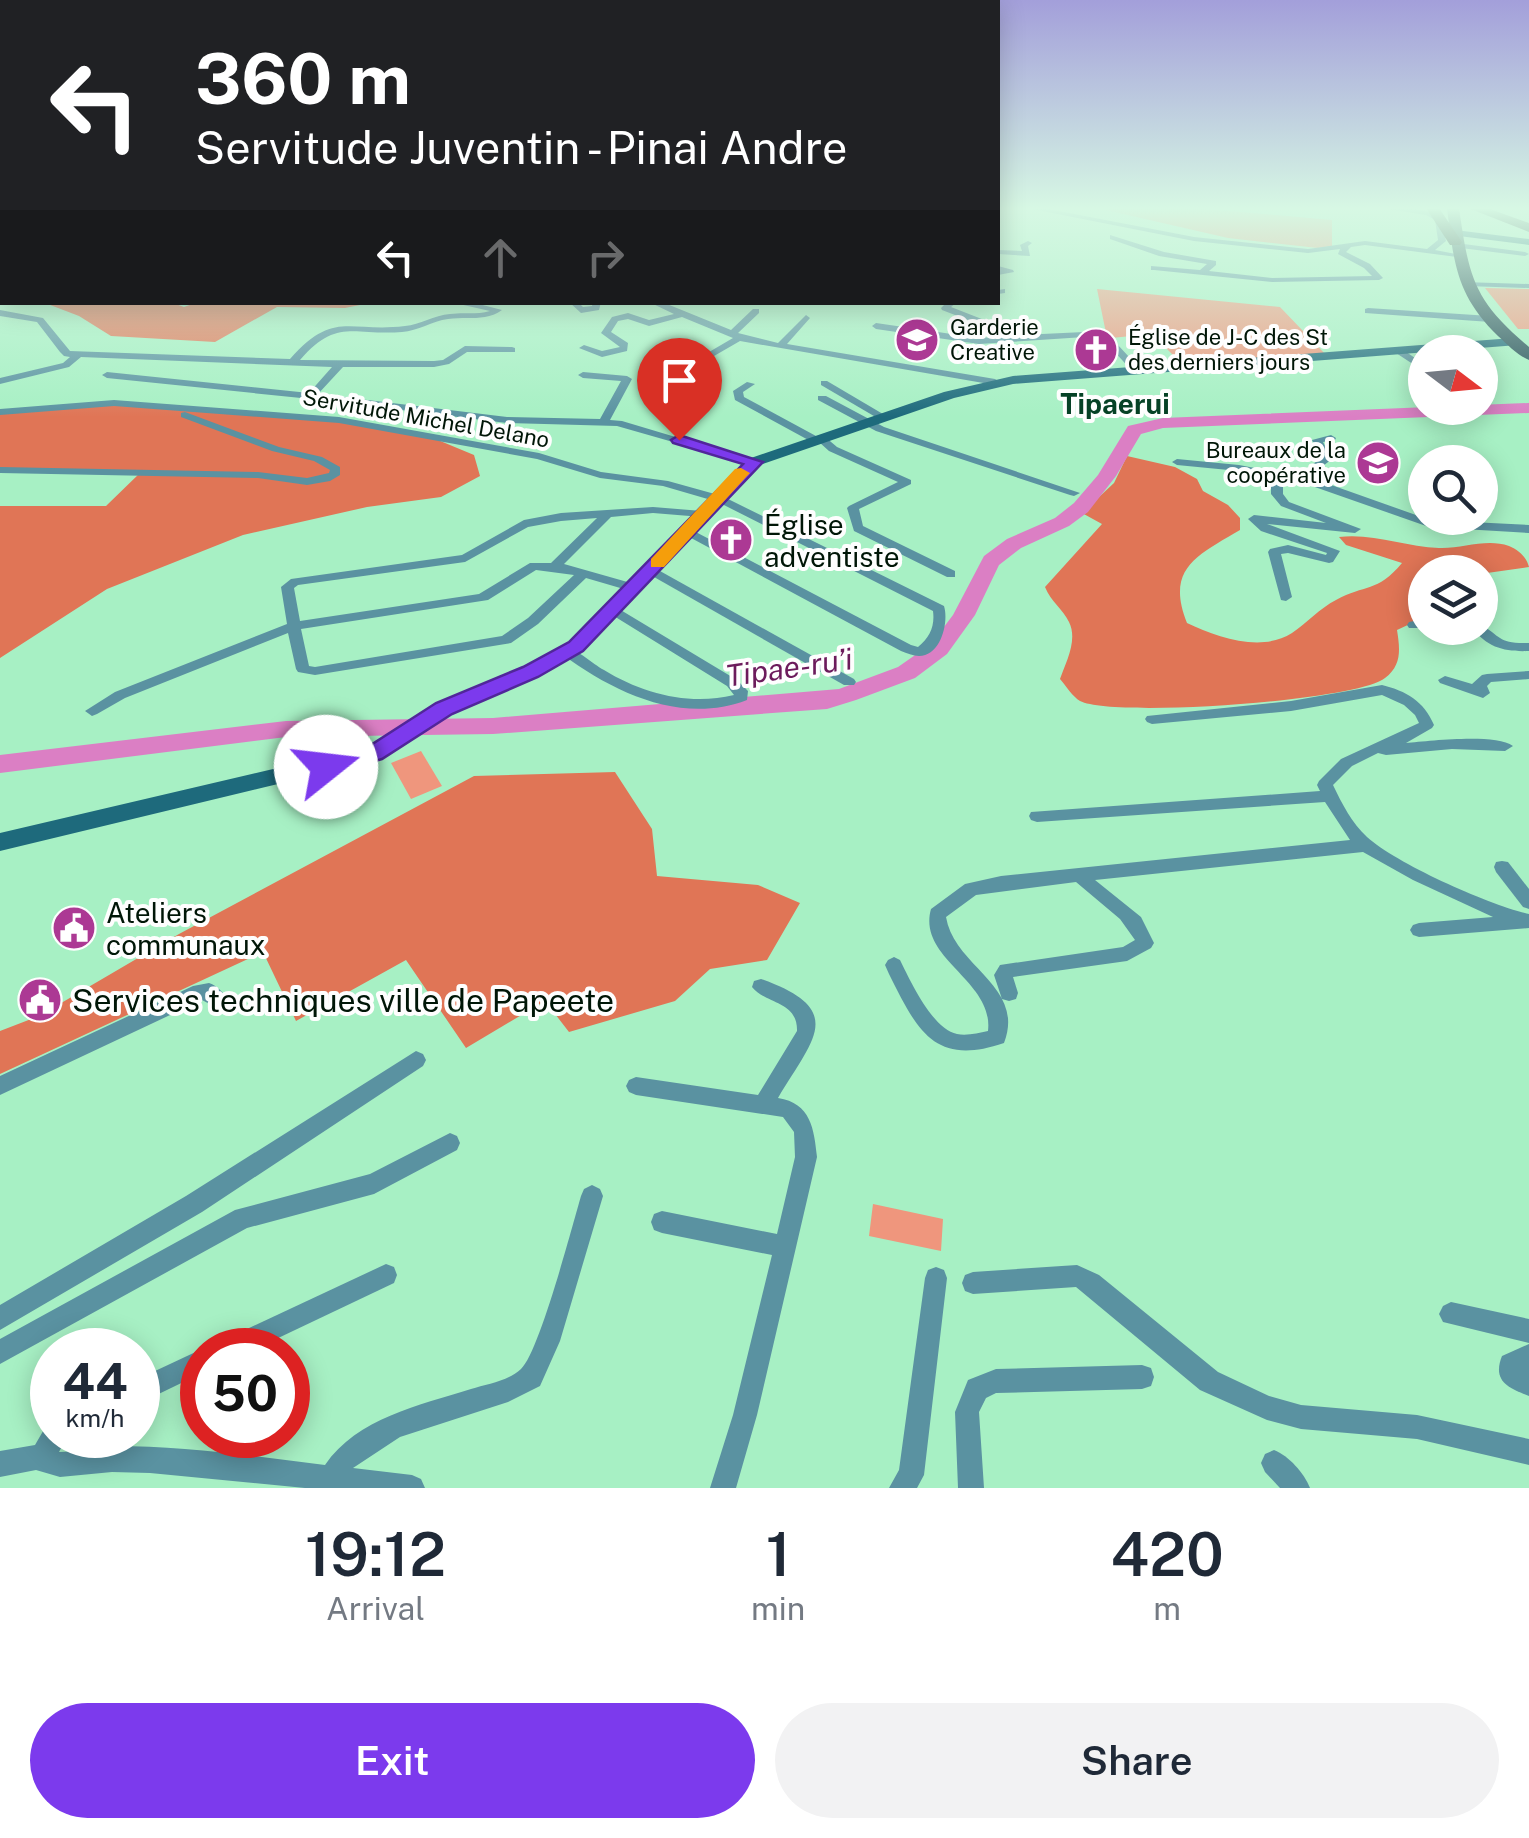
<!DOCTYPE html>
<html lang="en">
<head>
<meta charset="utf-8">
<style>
  body { margin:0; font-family:"Public Sans",sans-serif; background:#f2f2f3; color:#1f2937; height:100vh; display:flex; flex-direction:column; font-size:38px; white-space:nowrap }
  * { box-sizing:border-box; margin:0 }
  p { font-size:32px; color:#747a83 }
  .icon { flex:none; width:55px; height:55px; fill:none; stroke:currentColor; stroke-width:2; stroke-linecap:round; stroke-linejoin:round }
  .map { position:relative; height:1488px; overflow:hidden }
  .drawer { display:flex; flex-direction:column; background:#fff; flex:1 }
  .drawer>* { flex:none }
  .banner { position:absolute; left:0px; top:0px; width:1000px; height:305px; box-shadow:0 5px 25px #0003; background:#202124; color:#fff; overflow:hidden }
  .needle { width:65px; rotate:106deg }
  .buttons { position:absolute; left:1408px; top:335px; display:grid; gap:20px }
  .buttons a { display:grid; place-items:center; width:90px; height:90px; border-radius:50%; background:#fff; box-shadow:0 5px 25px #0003; font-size:50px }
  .speed { position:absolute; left:30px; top:1328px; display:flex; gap:20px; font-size:50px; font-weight:700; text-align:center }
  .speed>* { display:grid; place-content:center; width:130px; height:130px; border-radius:50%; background:#fff; box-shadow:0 5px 25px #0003; line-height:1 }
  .speed small { font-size:25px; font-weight:400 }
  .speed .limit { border:15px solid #d22; background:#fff; color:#111 }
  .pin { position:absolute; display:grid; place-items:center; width:85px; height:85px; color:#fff; margin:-102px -42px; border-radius:50% 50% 50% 0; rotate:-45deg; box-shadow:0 0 10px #0007 }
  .pin .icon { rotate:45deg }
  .me { position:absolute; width:110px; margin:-55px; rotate:74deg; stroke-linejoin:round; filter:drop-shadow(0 0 8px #0008) }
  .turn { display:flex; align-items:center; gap:35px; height:210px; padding:0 30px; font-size:45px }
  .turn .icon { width:130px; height:130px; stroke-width:2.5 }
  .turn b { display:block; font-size:70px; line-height:85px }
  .lanes { display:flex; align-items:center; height:95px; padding:0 30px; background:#0003; justify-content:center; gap:50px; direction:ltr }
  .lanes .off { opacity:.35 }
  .eta { display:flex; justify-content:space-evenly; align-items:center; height:170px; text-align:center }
  .eta b { font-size:60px; font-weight:600; line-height:70px }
  .action { display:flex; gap:20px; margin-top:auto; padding:20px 30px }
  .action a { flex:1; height:115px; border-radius:60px; background:#7c3aed; color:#fff; font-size:40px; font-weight:600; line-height:115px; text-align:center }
  .action a+a { background:#f2f2f3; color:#1f2937 }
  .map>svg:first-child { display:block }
  .green { fill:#ef967d }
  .forest { fill:#e07556 }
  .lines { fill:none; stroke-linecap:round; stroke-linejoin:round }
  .river { fill:#db7fc4; fill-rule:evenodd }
  .street { fill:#5a92a1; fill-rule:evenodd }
  .secondary { fill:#1e6a7c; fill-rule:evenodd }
  .primary { fill:#234a55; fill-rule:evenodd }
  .highway { fill:#1c3036; fill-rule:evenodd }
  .route { fill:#7c3aed; stroke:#51269a; stroke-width:2.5 }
  .slow { fill:#f59e0b }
  .labels { text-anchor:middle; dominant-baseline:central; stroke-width:8; stroke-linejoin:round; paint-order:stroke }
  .far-poi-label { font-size:22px; fill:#001607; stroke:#fefefe; text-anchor:start }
  .far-street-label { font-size:22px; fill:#001607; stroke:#fefefe }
  .far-quarter-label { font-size:28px; font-weight:bold; fill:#064226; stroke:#fefefe }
  .poi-label { font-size:28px; fill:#001607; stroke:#fefefe; text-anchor:start }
  .water-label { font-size:30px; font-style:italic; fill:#6c1b5c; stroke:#fefefe }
  .near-poi-label { font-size:32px; fill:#001607; stroke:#fefefe; text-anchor:start }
</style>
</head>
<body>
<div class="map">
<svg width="1529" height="1488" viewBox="0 0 1529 1488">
  <rect width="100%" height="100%" fill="#a7f0c4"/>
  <!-- green -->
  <g class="green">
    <polygon points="1109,208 1195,208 1332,220 1332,246 1318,248 1228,238 1106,210"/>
    <polygon points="1485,288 1529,289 1529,329 1518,329"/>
    <polygon points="1097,289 1280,307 1327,356 1185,367 1152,334 1111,338 1106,333"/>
    <polygon points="421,751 442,786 411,799 391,763"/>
    <polygon points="873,1204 943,1219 941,1251 869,1236"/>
  </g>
  <!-- forest -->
  <g class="forest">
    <polygon points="173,303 184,307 198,302 370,303 345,308 277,307 215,342 111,336 79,316 45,303"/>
    <polygon points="102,403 278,413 421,433 474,455 480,476 441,497 367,507 243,535 107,589 0,658 0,506 106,506 141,472 0,471 0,410"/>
    <path d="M1127,456L1175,467L1197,479L1203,491L1228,505L1240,518V530C1198,555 1165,568 1187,623C1217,637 1261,653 1292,633C1307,623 1320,608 1336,600C1365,584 1377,593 1402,563L1346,545L1339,537C1374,533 1405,547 1439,548C1462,549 1486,538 1509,546C1519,550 1527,558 1529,567L1480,574L1425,572V617L1397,630C1400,649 1402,665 1385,678C1357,701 1113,718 1080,701C1073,697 1066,686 1060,679C1066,662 1078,640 1069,622C1063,609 1051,602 1045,587L1102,524L1082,513L1114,483Z"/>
    <polygon points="615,772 652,829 657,876 758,885 800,903 767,960 710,969 675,1001 569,1032 545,1001 466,1048 406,960 296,1021 263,952 0,1074 0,1031 39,1016 179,934 474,776"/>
  </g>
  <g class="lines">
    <!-- river -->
    <polygon class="river" points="1529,403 1529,413 1163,428 1141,434 1116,476 1088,512 1069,526 1021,548 999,565 975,615 947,654 915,678 856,700 827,709 493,734 286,737 0,773 0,755 286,721 493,718 839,689 898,667 931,644 953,615 984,556 1007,539 1055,518 1074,503 1098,475 1128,426 1163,418"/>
    <!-- street -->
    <g class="street">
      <path d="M1027,208H1043L1194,237L1308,249L1365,241L1427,249L1438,240L1435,220L1426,215L1381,208C1401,208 1422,207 1441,217L1446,241L1435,250L1461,255L1457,257L1365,245L1351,247L1346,252L1370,264L1383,278L1379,280L1272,282L1154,270H1151V266L1200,270L1207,264L1159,256L1110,239V235L1164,252L1216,261V265L1209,271L1272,278L1372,276L1364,268L1338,254L1340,249L1308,253L1194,241Z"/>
      <rect x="0" y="231" width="2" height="4"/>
      <polygon points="1028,241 1032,243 1028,246 1030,256 998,254 998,250 1022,251 1020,245"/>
      <polygon points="1456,243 1525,252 1529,254 1525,256 1453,247"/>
      <polygon points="998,266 1013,270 1014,272 998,275"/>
      <polygon points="1463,282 1529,284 1529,288 1466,286 1463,286"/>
      <polygon points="1005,289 1005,293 998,294 998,290"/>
      <path d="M450,302H471L502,310C485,322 468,316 448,319C432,321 418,331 402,332C354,336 337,317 300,360L434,361L443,360L465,346L512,347L515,348V352H467L449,364L434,367H343L318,394L507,417L600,419L621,381L583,378L578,375L583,372L627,376L632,379L610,420L622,421L759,462L750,464L617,426L507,423L311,399L107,378L102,375L107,372L309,393L332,367L81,357L69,367L0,384V378L63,363L70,357L64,356L60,352L37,322L0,316V310L43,318L70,351L290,359C334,309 349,333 405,326C420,325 434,315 450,314C464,312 476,315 490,311Z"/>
      <polygon points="569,302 578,302 583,307 592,306 593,302 601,302 599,310 581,313"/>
      <polygon points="649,302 662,302 731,330 753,309 759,309 759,313 738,333 778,343 806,315 810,318 787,344 995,379 1000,382 995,385 740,341 695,367 692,366 692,362 733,338 682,317 649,326 628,319 618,321 611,332 628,343 627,351 602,357 579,348 584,345 602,351 620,347 601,333 612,317 628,313 649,320 674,314"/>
      <polygon points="947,302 957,302 951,307 992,323 1002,336 1105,331 1142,371 1134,373 1100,336 979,344 876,329 872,326 876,323 979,338 994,337 986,327 942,310 941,308"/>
      <polygon points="1368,308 1490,316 1494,319 1490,322 1365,313 1365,309"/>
      <polygon points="1396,349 1402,349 1425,365 1425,372 1396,353"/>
      <polygon points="821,381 827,381 888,417 879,419 821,385"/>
      <polygon points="747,382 755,384 743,392 744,397 816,436 824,436 837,447 911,480 911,484 859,509 863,526 955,571 955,577 947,577 854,531 847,508 849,506 898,482 829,451 819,442 812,442 735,400 733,391"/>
      <polygon points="818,396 826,396 884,427 1080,493 1074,496 1070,495 876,431 818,400"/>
      <path d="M114,400L339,417L539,453L601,472L668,481L722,496L944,606C949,622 941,656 919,656C913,656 907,653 901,651L680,532L686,528L690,529L911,645L918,647C930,637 935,626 933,611L718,502L663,486L600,478L537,459L339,423L114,406L0,415V409Z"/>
      <polygon points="185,412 279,447 322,457 340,467 340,475 330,481 307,485 258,478 0,473 0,467 258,472 307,478 329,473 330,470 314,461 272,451 181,417 181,413"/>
      <polygon points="1331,435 1336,438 1335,440 1323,442 1332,459 1319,469 1320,481 1430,520 1529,525 1529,533 1429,527 1312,486 1283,480 1283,494 1289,502 1361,529 1355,533 1267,524 1340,551 1333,562 1329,563 1288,553 1281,554 1292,597 1286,601 1281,600 1268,552 1270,549 1288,545 1326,555 1327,553 1261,531 1248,519 1254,515 1326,523 1281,506 1271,494 1271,478 1239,471 1177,465 1172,462 1177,459 1239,465 1309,478 1308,468 1321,458 1312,440"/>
      <path d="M653,507L702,511L708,514L702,517L653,513L611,517L564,564L638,585V591L634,592L586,578L538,624L511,643L315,675L298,672L296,669L288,633L125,698L97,714L92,716L85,711L115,692L287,624L281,587L291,579L462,555L524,520L561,513ZM597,518L551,563H530L479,594L300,621L294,588L298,585L465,562L528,527L561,521ZM536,570L574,575L528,618L502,636L315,667L309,666L301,629L488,600Z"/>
      <polygon points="651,566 854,679 856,682 854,685 844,685 647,573 647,567"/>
      <path d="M614,606L737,680L748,691L747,700C682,725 615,693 563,655L561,652L563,649C578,648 591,663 604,670C643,694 690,706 734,695L727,686L609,613L607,610Z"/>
      <polygon points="1414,621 1425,621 1425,628 1430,628 1409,628 1407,625 1409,622"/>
      <path d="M1480,624C1502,637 1498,644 1529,643V651C1506,652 1487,648 1473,628H1480Z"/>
      <polygon points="1529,671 1529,679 1491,682 1487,686 1490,693 1483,698 1440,683 1438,680 1445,676 1472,684 1482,675 1487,674"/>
      <path d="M1382,685C1406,691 1424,701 1434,725L1432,728L1406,743C1429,741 1495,733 1513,746L1505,751L1452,749L1386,755L1378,753L1352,766L1333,785C1342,804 1352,823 1367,837C1397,864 1489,905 1529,914V928L1419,937L1413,935L1410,930L1413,925L1419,923L1493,917L1413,880L1363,852L1095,880L1141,917L1154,943L1151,948L1127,961L1013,977L1018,993L1016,999L1009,1001L1002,999L994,975L1000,965L1123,947L1135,940L1120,919L1076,882L976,895L946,917C954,967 1026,986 1004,1043C934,1067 917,1030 889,974L885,965L888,960L894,957L900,960C910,980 932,1029 957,1034C967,1036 978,1033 988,1031C994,980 917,959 931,909L965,884L1001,876L1350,840L1325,802L1037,822L1031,820L1029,816L1031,812L1320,791L1317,785L1319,781L1341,759L1419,723L1415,715L1404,705L1382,695L1291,711L1152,724L1147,722L1145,719L1147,716L1291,701Z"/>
      <polygon points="1502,861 1508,862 1529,889 1529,909 1523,907 1496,872 1494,867 1496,862"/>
      <path d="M761,979C848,1010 813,1039 778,1098C811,1103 814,1129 817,1157L757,1415L736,1488H710L733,1415L772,1255L662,1233L654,1230L651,1222L654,1214L662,1211L777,1234L795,1157L794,1132L783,1117L636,1095L629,1092L626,1086L629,1080L636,1077L758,1095L797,1031C798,1001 765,1004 752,987L754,981Z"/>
      <path d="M209,983C218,986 224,993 228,1001L226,1007L219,1009L202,1000L0,1095V1076L193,986Z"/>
      <polygon points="416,1051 423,1054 426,1060 423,1066 202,1212 0,1330 0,1305 186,1196"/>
      <polygon points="450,1133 457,1136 460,1143 457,1150 374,1194 247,1228 0,1364 0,1339 235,1210 370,1174"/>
      <path d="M592,1185L600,1189L603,1196L560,1341L540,1386L508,1402L400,1437L353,1468L412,1475L421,1479L425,1488H305L150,1473L112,1472L60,1477L36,1470L0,1477V1451L35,1445L46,1426L52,1424V1435H68L59,1452C77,1452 95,1446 114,1446C184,1446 255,1456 325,1465C357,1418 420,1405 471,1389C487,1384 508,1381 521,1369C539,1353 572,1227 581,1196L584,1189Z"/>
      <polygon points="386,1264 394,1267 397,1275 394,1283 253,1350 215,1350 219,1342"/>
      <polygon points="1077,1265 1099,1275 1218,1372 1269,1396 1301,1405 1417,1415 1529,1439 1529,1465 1417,1439 1301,1429 1267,1420 1200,1390 1076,1287 973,1294 965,1291 962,1283 965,1275 973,1272"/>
      <polygon points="936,1267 944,1270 947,1278 924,1475 917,1488 889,1488 899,1470 925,1278 928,1270"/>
      <polygon points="1451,1302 1529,1319 1529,1343 1443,1322 1439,1314 1443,1306"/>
      <path d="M1529,1344V1396C1508,1388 1492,1381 1502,1356Z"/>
      <polygon points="202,1349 204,1350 202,1350 202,1373 138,1404 138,1379"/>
      <polygon points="1142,1365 1151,1368 1154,1377 1151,1386 1142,1389 996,1393 986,1398 979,1412 984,1488 958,1488 955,1412 968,1380 996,1369"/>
      <path d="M1274,1450C1289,1456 1304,1473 1310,1488H1280L1265,1472L1261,1463L1265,1454Z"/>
    </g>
    <!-- secondary -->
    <g class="secondary">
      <polygon points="1455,230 1529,239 1529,245 1451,235"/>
      <polygon points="1513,338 1520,342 1518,345 1013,384 954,398 760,465 583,651 538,677 452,713 382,759 0,851 0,833 367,747 436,703 524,667 569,643 748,459 944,392 1013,376"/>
    </g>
    <!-- primary -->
    <path class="primary" d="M1447,208H1459C1469,277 1473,300 1529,347V360C1517,355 1508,345 1498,336C1456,295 1454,263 1447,208Z"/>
    <!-- highway -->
    <g class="highway">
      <polygon points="1426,208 1439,208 1462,242 1460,245 1450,245"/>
      <polygon points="1468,208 1487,208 1529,223 1529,232"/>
    </g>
  </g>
  <!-- sky -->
  <linearGradient id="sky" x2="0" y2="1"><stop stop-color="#a39fda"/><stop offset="0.5" stop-color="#d7f8e4"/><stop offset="1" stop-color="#d7f8e4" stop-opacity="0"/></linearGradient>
  <rect width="1529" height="417" fill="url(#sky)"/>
  <!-- route -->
  <polygon class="route" points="679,435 763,462 583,651 538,677 452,714 382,759 326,775 318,772 314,767 318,761 366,748 436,703 523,667 569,642 743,464 673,443 671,440"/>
  <!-- slow -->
  <polygon class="slow" points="741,468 750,473 747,476 664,567 651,567 651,559 735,469"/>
  <!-- icons -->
  <defs>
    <symbol id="school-disc" viewBox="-11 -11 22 22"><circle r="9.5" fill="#ac3994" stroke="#fefefe"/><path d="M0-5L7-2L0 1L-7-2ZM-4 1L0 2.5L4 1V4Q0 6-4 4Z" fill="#fff"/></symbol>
    <symbol id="church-disc" viewBox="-11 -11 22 22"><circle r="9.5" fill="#ac3994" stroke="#fefefe"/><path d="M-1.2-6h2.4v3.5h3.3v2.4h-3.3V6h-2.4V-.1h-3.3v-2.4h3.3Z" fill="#fff"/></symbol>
    <symbol id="civic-disc" viewBox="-11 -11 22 22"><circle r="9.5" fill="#ac3994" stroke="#fefefe"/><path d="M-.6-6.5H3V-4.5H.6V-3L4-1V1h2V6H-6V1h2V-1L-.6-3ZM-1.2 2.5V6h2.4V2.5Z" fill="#fff"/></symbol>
  </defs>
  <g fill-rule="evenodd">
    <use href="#school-disc" x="892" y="315" width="50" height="50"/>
    <use href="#church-disc" x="1071" y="325" width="50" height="50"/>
    <use href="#school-disc" x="1353" y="438" width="50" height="50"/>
    <use href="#church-disc" x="706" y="515" width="50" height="50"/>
    <use href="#civic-disc" x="49" y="903" width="50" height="50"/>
    <use href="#civic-disc" x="15" y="975" width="50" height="50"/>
  </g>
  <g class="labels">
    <!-- far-poi labels -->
    <g class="far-poi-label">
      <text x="950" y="327">Garderie<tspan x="950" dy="25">Creative</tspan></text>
      <text x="1128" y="337">Église de J-C des St<tspan x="1128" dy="25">des derniers jours</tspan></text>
      <text x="1346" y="450" text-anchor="end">Bureaux de la<tspan x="1346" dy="25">coopérative</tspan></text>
    </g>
    <!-- far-street labels -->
    <g class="far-street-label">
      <text transform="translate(426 418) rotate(10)">Servitude Michel Delano</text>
    </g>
    <!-- far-quarter labels -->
    <g class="far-quarter-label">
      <text x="1115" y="403">Tipaerui</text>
    </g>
    <!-- poi labels -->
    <g class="poi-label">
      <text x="764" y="524">Église<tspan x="764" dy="32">adventiste</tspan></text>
      <text x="106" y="912">Ateliers<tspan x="106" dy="32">communaux</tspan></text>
    </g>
    <!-- water labels -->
    <g class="water-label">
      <text transform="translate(789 667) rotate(-8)">Tipae-ru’i</text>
    </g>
    <!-- near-poi labels -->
    <g class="near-poi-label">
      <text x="72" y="1000">Services techniques ville de Papeete</text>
    </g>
  </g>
</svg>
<div class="buttons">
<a><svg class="needle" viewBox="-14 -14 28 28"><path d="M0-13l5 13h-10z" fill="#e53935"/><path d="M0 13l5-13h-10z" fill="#747a83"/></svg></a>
<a><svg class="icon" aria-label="search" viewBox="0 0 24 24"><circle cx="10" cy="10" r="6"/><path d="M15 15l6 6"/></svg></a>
<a><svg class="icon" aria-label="layers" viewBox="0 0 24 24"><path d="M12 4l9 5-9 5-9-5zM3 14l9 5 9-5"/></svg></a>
</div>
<div class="speed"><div>44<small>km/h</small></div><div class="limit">50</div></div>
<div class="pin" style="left:679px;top:440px;background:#d93025"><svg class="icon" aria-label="arrive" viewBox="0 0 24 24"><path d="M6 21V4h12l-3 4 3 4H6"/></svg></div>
<svg class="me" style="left:326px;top:767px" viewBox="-20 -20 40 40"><circle r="19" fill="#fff"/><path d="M0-13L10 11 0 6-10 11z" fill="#7c3aed"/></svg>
<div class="banner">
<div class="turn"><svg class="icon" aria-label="left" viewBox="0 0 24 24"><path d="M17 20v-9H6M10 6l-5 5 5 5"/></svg><div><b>360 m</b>Servitude Juventin - Pinai Andre</div></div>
<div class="lanes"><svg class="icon" aria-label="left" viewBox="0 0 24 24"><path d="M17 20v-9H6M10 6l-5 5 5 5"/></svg><svg class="icon off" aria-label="ahead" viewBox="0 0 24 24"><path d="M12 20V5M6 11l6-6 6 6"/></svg><svg class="icon off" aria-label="right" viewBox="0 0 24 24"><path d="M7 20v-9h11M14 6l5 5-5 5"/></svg></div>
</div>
</div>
<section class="drawer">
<div class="eta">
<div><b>19:12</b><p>Arrival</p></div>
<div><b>1</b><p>min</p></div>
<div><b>420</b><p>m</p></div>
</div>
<div class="action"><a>Exit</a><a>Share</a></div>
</section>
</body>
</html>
